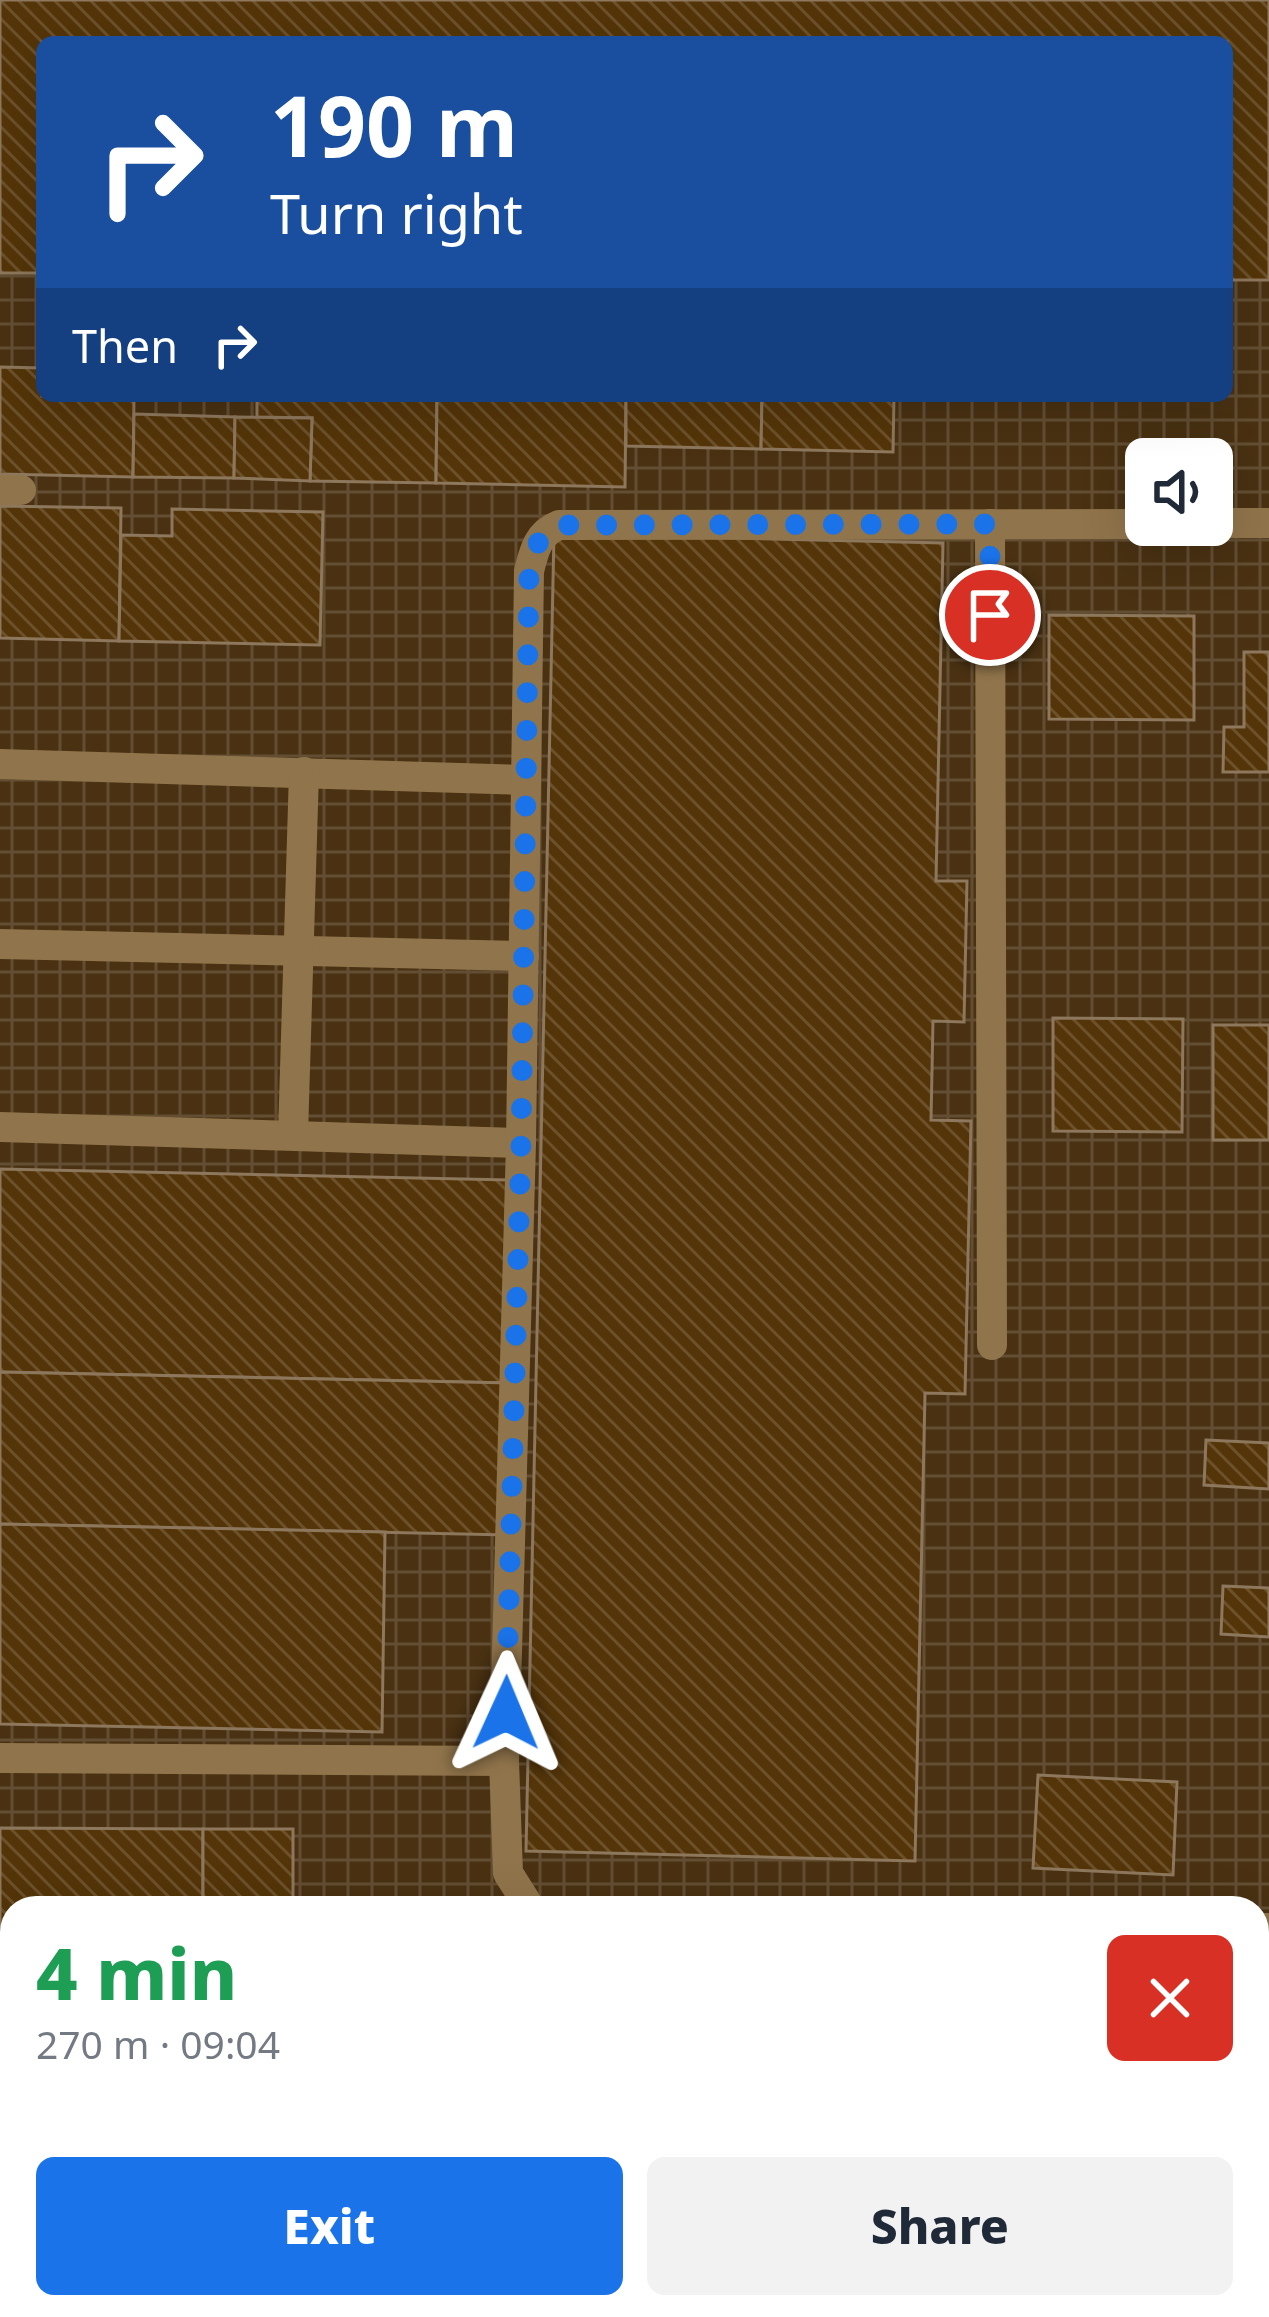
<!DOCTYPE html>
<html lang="en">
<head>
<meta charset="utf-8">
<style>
  body { margin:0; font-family:"Noto Sans",sans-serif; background:#f2f2f3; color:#1f2937; height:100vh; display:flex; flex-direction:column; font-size:45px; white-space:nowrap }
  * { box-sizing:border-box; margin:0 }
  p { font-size:39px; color:#747a83 }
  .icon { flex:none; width:66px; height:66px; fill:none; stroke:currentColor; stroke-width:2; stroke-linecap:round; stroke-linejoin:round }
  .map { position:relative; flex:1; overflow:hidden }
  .side { position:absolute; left:0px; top:1896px; width:1269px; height:423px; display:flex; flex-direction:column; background:#fff; border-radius:36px 36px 0 0; box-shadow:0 12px 48px #0002 }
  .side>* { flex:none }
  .hud { position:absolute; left:36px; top:36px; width:1197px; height:366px; border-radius:18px; box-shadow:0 12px 48px #0002; background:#1a4fa0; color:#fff; overflow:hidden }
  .controls { position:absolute; left:1125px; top:438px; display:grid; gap:24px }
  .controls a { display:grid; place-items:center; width:108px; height:108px; border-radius:18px; background:#fff; box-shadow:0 12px 48px #0002; font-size:60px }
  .pin { position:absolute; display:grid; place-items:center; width:102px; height:102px; color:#fff; margin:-51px; border:6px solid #fff; border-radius:50%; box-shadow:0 3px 12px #0007 }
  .me { position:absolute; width:132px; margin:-66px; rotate:1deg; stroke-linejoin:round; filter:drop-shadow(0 0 9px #0008) }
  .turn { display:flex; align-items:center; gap:42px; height:252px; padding:0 36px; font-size:54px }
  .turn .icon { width:156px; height:156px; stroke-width:2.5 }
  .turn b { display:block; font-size:84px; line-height:102px }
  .then { display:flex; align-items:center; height:114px; padding:0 36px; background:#0003; gap:24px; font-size:45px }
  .round { display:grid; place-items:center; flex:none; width:126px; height:126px; border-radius:18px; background:#f2f2f3 }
  .overview { display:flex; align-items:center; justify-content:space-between; height:204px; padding:0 36px }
  h1 { font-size:72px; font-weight:800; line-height:90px; color:#1e9e55 }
  .primary-button { display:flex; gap:24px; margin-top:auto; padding:24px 36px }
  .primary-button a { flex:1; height:138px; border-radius:18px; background:#1a73e8; color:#fff; font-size:48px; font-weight:800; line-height:138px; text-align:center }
  .primary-button a+a { background:#f2f2f3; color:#1f2937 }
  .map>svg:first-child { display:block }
  .industrial { fill:url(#industrial-grid); fill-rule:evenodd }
  .building { fill:url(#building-back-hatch); stroke:#8d775d; stroke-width:3 }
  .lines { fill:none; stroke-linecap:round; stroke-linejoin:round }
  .minor { stroke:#90744b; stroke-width:30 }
  .route { stroke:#1a73e8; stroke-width:21; stroke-dasharray:0 37.8 }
</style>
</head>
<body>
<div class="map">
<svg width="1269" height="2317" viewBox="0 0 1269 2317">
  <defs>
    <pattern id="industrial-grid" width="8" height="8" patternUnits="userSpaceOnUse" patternTransform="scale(3)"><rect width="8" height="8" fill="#493112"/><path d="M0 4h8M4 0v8" fill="none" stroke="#634e33"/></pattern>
    <pattern id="building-back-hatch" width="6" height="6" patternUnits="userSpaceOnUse" patternTransform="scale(3)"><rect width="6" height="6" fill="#543509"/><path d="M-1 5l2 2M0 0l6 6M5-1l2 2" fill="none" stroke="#6c512b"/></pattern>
  </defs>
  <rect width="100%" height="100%" fill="#3c2911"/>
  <!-- industrial -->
  <path class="industrial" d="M0,0H1269V2317H0ZM42,42H1227V396H42ZM1146,459H1212V525H1146ZM12,1908H1257V2307H12Z"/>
  <!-- building -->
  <g class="building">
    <polygon points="0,0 1269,0 1269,280 1227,280 1227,42 42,42 42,273 0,273"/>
    <polygon points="0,367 42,368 42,396 134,396 133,477 0,474"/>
    <polygon points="240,396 437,396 436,483 310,481 312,418 257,417 257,399 240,399"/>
    <polygon points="437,396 626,396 625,487 436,483"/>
    <polygon points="626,396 762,396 761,449 626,446"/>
    <polygon points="762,396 894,396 893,452 761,449"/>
    <polygon points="134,414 235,417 234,478 133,477"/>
    <polygon points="235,417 312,418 310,481 234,478"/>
    <polygon points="0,506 121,508 119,641 0,638"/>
    <polygon points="172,509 323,512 320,645 119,641 121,535 172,536"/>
    <polygon points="554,534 943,543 936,881 967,881 964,1022 933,1021 931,1120 971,1121 965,1394 925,1393 915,1861 526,1851"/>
    <polygon points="1049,615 1194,616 1194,720 1049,719"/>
    <polygon points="1244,652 1269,652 1269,772 1223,772 1224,727 1244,727"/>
    <polygon points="1053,1018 1183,1019 1182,1132 1053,1131"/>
    <rect x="1213" y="1025" width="56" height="115"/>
    <polygon points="0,1169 515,1180 511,1383 0,1372"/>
    <polygon points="0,1372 511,1383 508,1535 0,1524"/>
    <polygon points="1206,1440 1269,1443 1269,1489 1204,1485"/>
    <polygon points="0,1524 385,1532 382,1732 0,1724"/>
    <polygon points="1223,1586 1269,1588 1269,1637 1221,1634"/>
    <polygon points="1038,1775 1177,1782 1173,1875 1033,1868"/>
    <polygon points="0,1828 203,1829 203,1908 12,1908 12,2004 0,2004"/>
    <rect x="203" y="1829" width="90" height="79"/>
    <rect x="4" y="2020" width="8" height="40"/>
    <rect x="32" y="2307" width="284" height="10"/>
    <rect x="316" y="2307" width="121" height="10"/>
    <rect x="437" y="2307" width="325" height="10"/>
    <polygon points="867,2307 974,2307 975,2317 867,2317"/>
    <polygon points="974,2307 1106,2307 1106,2317 975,2317"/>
    <rect x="1106" y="2307" width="111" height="10"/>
  </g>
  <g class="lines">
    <!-- minor -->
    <g class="minor">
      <polyline points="0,490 21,490"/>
      <polyline points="1212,523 1269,523"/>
      <polyline points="990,524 992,1345"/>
      <polyline points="0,764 526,780"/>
      <polyline points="0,944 524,956"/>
      <polyline points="0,1127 521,1143"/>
      <polyline points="293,1135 304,772"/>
      <path d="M0,1758L504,1761L521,1143L529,571C534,551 538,533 559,525L1146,524"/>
      <polyline points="504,1761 508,1873 530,1908"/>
      <polyline points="1257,1928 1269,1928"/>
      <polyline points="0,2091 12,2083"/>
      <polyline points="373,2307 373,2317"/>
      <polyline points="805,2307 805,2317"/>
      <polyline points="1222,2307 1222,2317"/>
      <polyline points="858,2317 858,2307"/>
    </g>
  </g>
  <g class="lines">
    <!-- route -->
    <path class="route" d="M506,1713L521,1143L529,571C534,551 538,533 559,525L990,524V615"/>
  </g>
</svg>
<div class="controls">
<a><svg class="icon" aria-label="sound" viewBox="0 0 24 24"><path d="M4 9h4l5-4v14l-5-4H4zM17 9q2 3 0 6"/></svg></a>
</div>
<div class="pin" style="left:990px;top:615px;background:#d93025"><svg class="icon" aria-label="arrive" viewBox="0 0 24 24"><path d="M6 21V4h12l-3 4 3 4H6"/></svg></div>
<svg class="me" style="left:506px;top:1713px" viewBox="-20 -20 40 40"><path d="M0-17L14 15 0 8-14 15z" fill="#1a73e8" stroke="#fff" stroke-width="4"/></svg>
<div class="hud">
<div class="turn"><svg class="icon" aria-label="right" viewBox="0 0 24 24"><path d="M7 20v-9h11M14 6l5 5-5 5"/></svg><div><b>190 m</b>Turn right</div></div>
<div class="then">Then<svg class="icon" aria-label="right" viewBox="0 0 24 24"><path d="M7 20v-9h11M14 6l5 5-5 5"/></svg></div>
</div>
<section class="side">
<div class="overview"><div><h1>4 min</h1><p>270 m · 09:04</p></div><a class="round" style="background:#d93025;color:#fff"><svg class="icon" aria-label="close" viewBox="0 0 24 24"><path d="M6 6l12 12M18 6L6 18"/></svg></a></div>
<div class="primary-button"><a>Exit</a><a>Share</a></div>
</section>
</div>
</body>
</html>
